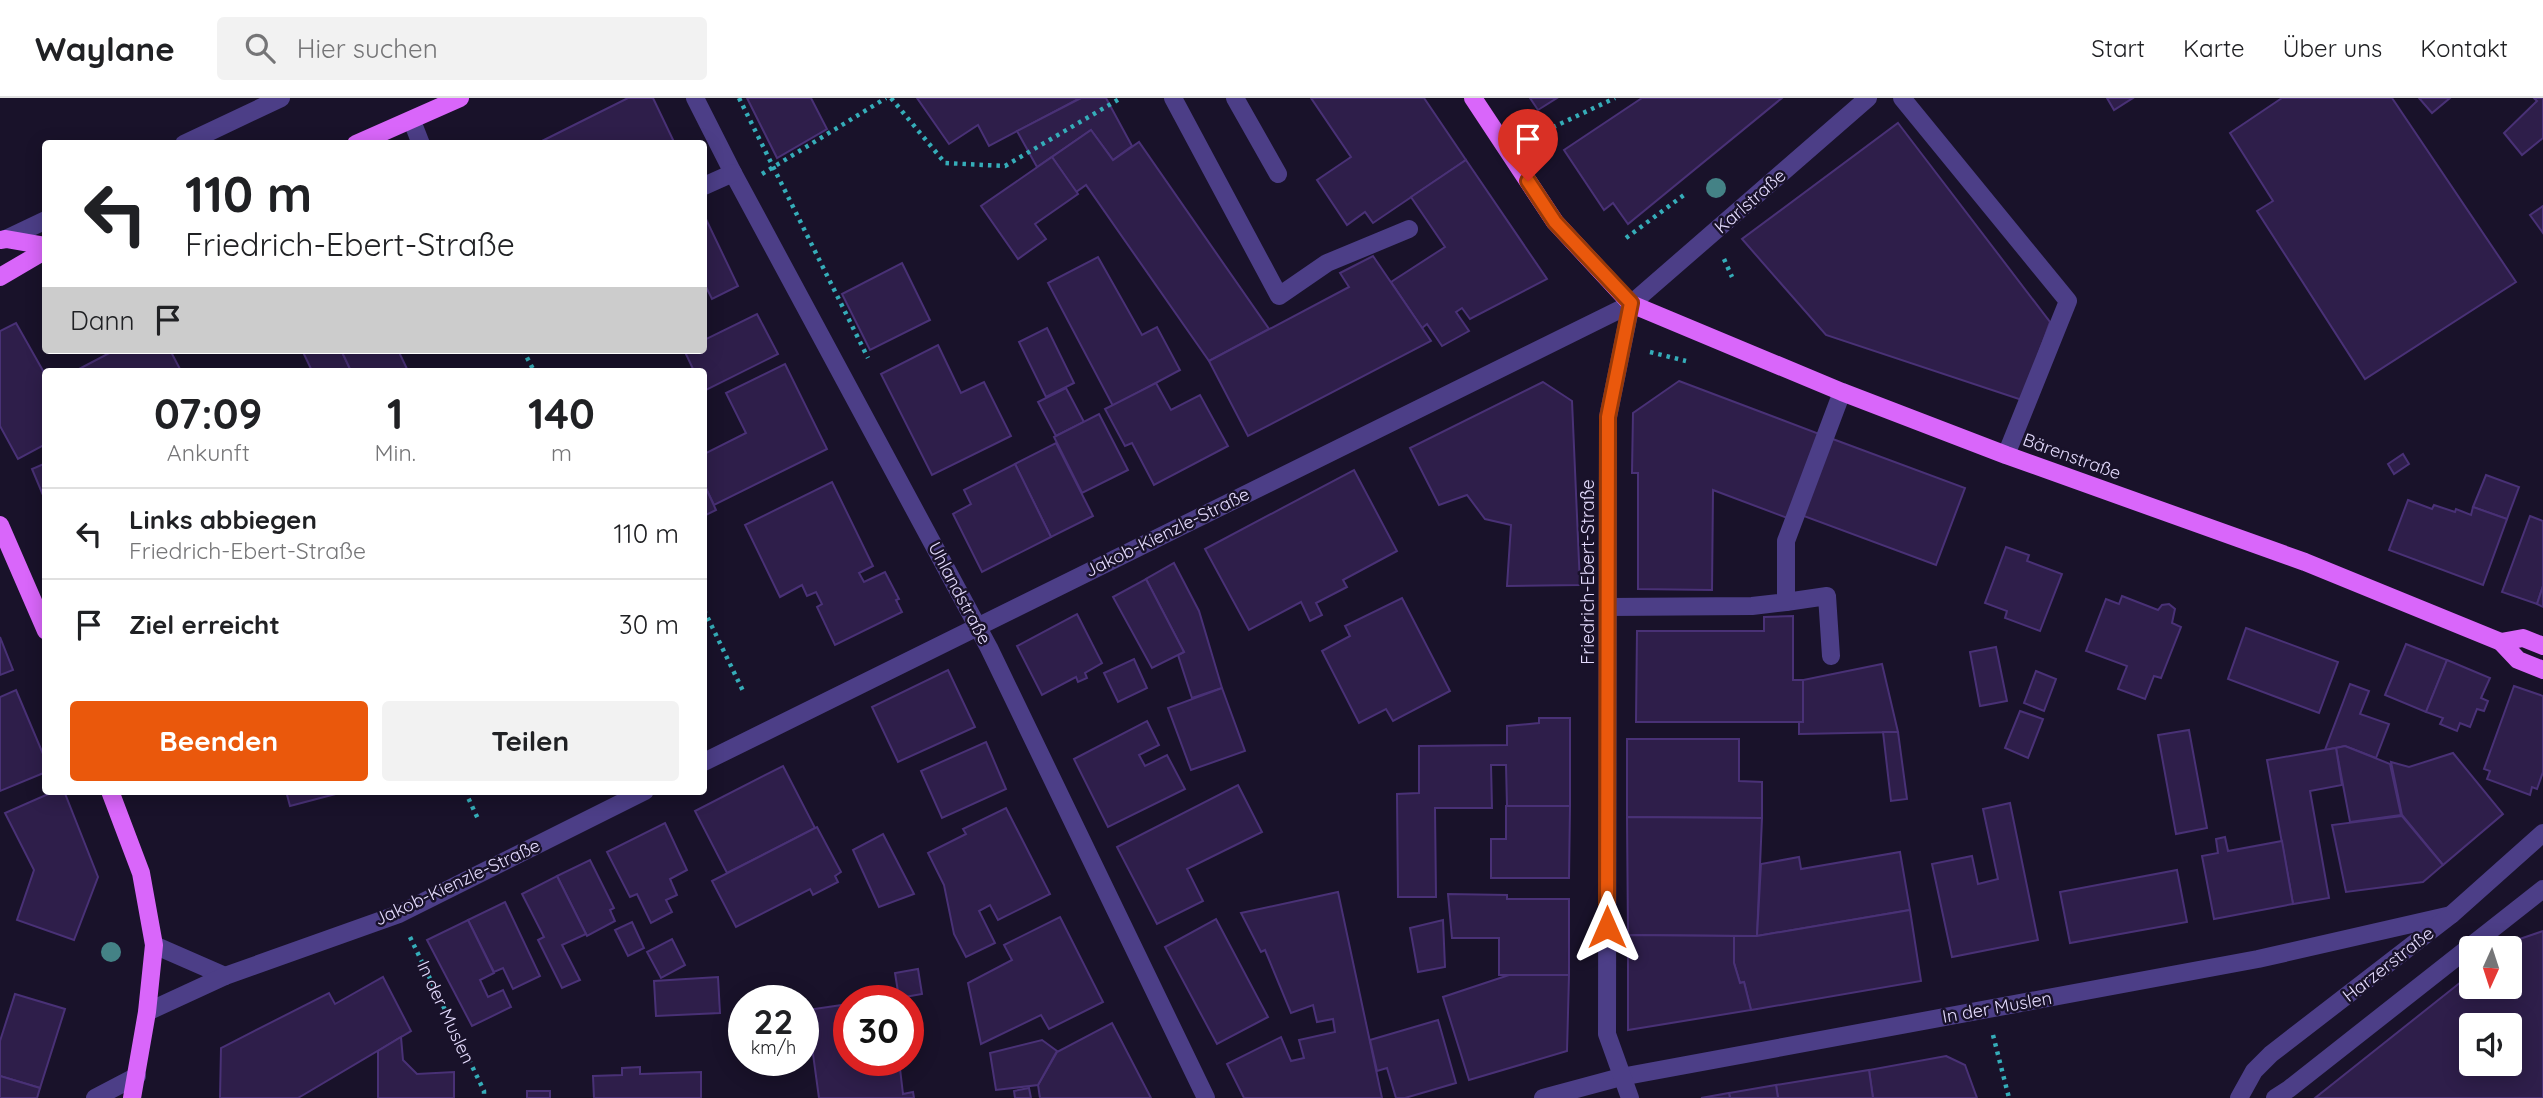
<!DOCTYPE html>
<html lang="de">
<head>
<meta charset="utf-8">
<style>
  body { margin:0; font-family:Quicksand,sans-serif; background:#f2f2f2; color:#202124; height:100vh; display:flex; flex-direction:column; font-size:26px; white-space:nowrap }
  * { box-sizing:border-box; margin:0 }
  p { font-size:23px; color:#757577 }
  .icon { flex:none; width:38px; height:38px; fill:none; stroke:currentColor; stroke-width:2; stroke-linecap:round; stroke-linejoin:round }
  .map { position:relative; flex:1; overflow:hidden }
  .drawer { position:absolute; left:42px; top:270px; width:665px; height:427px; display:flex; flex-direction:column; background:#fff; border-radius:7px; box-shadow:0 4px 18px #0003 }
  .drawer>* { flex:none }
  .banner { position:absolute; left:42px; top:42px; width:665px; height:214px; border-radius:7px; box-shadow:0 4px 18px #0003; background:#fff; color:#202124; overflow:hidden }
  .needle { width:46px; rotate:183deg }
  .buttons { position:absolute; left:2459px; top:838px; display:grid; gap:14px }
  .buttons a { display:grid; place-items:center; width:63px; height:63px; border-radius:7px; background:#fff; box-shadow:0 4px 18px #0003; font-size:35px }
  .speed { position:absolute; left:728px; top:887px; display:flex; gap:14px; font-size:35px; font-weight:700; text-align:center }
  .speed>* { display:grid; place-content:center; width:91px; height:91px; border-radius:50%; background:#fff; box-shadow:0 4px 18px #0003; line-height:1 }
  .speed small { font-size:18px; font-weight:400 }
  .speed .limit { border:10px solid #d22; background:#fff; color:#111 }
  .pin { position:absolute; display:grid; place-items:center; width:60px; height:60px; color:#fff; margin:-72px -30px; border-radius:50% 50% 50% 0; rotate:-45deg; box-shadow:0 0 7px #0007 }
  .pin .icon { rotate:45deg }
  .me { position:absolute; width:77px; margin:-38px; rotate:0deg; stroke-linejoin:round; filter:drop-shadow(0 0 5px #0008) }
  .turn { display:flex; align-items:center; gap:24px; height:147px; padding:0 28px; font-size:32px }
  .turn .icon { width:91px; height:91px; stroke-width:2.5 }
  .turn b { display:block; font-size:49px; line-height:60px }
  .then { display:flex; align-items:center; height:66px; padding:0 28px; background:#0003; gap:14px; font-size:26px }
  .eta { display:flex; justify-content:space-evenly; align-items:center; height:119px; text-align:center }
  .eta b { font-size:42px; font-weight:700; line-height:49px }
  .button { display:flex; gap:14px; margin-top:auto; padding:14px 28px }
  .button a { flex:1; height:80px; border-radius:7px; background:#ea580c; color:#fff; font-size:28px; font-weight:700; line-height:80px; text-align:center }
  .button a+a { background:#f2f2f2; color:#202124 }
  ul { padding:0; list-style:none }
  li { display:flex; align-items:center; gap:21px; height:91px; padding:0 28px; border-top:2px solid #e0e0e0 }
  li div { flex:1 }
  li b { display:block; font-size:26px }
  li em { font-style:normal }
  header { display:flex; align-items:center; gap:42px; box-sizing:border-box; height:98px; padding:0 35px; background:#fff; border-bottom:2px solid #e0e0e0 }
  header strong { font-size:33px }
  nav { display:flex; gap:38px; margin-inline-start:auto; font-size:24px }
  .search { width:490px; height:63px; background:#f2f2f2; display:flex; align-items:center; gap:18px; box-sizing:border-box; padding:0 24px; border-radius:7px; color:#757577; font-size:26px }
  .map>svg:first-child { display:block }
  .building { fill:#2e1e4a; stroke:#493176; stroke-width:2; fill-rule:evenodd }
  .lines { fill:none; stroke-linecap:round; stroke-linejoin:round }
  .path { stroke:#35adb9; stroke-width:4.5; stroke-dasharray:3.5 5; stroke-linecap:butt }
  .minor { stroke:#4c3e87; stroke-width:18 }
  .major { stroke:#d966fa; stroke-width:18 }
  .tree { fill:#448286 }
  .route-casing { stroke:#983908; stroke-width:18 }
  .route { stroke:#ea580c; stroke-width:12 }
  .labels { text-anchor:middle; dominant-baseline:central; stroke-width:5; stroke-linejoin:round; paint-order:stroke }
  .street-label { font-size:18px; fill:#e5dcfe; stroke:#19122a }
</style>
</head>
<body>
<header>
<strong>Waylane</strong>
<div class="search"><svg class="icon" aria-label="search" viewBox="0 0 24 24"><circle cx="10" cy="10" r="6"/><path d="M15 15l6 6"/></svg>Hier suchen</div>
<nav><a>Start</a><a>Karte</a><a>Über uns</a><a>Kontakt</a></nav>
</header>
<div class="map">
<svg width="2543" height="1000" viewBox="0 0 2543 1000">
  <rect width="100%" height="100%" fill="#19122a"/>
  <!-- building -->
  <g class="building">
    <polygon points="628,0 653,0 675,46 536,46"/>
    <polygon points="747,0 811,0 827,31 777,60"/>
    <polygon points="917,0 1080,0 989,48 978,27 949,46"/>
    <polygon points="1081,0 1106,0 1132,48 1113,62 1091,32 1037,69 1017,33"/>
    <polygon points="1311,0 1424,0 1466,62 1373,125 1365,114 1347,127 1317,82 1351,59"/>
    <polygon points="1530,0 1557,0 1538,12"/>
    <polygon points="1642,0 1782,0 1628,126 1613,105 1604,112 1564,52"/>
    <polygon points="2107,0 2133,0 2114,12"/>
    <polygon points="2282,0 2392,0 2516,184 2365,281 2257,113 2273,103 2230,35"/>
    <polygon points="2419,0 2450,0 2432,15"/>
    <polygon points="2534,0 2543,0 2543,40 2522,57 2504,35 2537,3"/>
    <polygon points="1898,25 2050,224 2022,302 1826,237 1742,141"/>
    <polygon points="1091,32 1113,62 1139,44 1269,231 1209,263 1086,87 1076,94 1052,59"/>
    <polygon points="1052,59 1078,96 1035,126 1046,141 1018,161 981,108"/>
    <polygon points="1466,62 1547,181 1470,221 1462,210 1456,214 1469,233 1442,248 1427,226 1422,230 1391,184 1445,149 1411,99"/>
    <polygon points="2543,108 2543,135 2530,117"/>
    <polygon points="704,117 738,188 712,201 704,185"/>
    <polygon points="1373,158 1431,243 1248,338 1209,263 1349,189 1340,175"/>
    <polygon points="1098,159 1142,237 1157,229 1180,272 1113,308 1048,185"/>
    <polygon points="902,165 930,222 870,252 842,196"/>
    <polygon points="757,216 778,256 704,293 704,273 694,273 684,252 704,252 704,242"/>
    <polygon points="16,225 46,278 46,346 18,361 0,328 0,233"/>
    <polygon points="1047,230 1074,285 1046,299 1019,244"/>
    <polygon points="938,247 961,295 984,284 1011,338 932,377 881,276"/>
    <polygon points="115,252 170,252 181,273 80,273 79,271"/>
    <polygon points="302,252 341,252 351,273 312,273"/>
    <polygon points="341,252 398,252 408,273 351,273"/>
    <polygon points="785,266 827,351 714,407 704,386 704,356 746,335 726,295"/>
    <polygon points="1679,283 1822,337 1790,421 1713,392 1712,492 1638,491 1638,375 1632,375 1633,315"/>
    <polygon points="1543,284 1572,303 1580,487 1507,488 1511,427 1485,421 1467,397 1439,407 1410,350"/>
    <polygon points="1156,285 1171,312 1200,297 1228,348 1154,387 1132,345 1125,348 1105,311"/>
    <polygon points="1066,290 1084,324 1056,338 1038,304"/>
    <polygon points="1099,316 1128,372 1082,395 1054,339"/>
    <polygon points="1830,340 1965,390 1936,467 1801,417"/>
    <polygon points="1056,345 1093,418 1051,439 1015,366"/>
    <polygon points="2403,356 2409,366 2394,376 2388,366"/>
    <polygon points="46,365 46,402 45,402 32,371"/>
    <polygon points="1015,366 1051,439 982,474 953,416 971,406 964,392"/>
    <polygon points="1354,372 1397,453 1343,482 1347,489 1316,505 1322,517 1310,523 1301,504 1249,532 1205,451"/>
    <polygon points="2486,377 2519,389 2507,421 2473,409"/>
    <polygon points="832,384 873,468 859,475 864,484 885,474 899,501 896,502 902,514 835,547 817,509 822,506 816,494 807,498 802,487 780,499 745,427"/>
    <polygon points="704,386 716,412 704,418"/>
    <polygon points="2408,402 2432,411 2434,407 2455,414 2456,411 2471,417 2473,409 2507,421 2483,487 2389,452"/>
    <polygon points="2530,418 2543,423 2543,488 2537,506 2502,494"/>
    <polygon points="2006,449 2029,457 2027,463 2062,476 2040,533 2005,520 2007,513 1985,505"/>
    <polygon points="1174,465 1199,513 1222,590 1192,600 1178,557 1184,554 1146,481"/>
    <polygon points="1146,481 1184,554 1152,570 1113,499"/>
    <polygon points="2543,488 2543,509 2537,506"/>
    <polygon points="2122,498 2158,512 2162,507 2169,506 2175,511 2172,525 2181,529 2161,580 2154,578 2145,601 2118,591 2127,568 2086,553 2106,501 2119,506"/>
    <polygon points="1402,500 1450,593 1393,623 1386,611 1359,625 1322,553 1350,538 1345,528"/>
    <polygon points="1077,516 1102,565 1085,575 1087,580 1078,584 1076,579 1042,597 1017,548"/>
    <polygon points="1793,518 1793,582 1803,582 1803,624 1636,624 1637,533 1764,533 1764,519"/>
    <polygon points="2246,530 2338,564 2319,615 2228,581"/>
    <polygon points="0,539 13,572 0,577"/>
    <polygon points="2406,546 2447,562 2426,614 2385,597"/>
    <polygon points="1996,549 2007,603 1980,608 1970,554"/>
    <polygon points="1134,561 1147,590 1118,604 1104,575"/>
    <polygon points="2447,562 2490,580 2481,600 2488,603 2484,613 2477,611 2470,629 2460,625 2457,633 2440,626 2443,620 2426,614"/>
    <polygon points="1882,566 1898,634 1799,636 1799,624 1803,624 1803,582"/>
    <polygon points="948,572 975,629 898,664 872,609"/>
    <polygon points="2036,573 2056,581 2044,613 2024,605"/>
    <polygon points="2350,586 2369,593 2360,616 2389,626 2376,660 2345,648 2325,652"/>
    <polygon points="2514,588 2543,598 2543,674 2537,691 2532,689 2530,697 2487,681 2490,673 2484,671"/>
    <polygon points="1222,590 1245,653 1191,672 1168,610"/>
    <polygon points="16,592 46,663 46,674 0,693 0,599"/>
    <polygon points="2020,613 2043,621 2028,660 2005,650"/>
    <polygon points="1539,620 1570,620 1570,708 1507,708 1506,667 1491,667 1492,710 1435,710 1436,799 1398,799 1397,696 1419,695 1419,648 1507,647 1507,628 1539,625"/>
    <polygon points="1147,623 1159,647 1139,657 1145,668 1167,657 1185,691 1108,729 1074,661"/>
    <polygon points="2189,632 2207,730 2176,736 2158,637"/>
    <polygon points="1883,634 1898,634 1907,701 1891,703"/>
    <polygon points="1627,641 1739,641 1739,683 1762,684 1762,720 1627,719"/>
    <polygon points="986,644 1006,691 942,720 921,673"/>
    <polygon points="2345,648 2390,666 2401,717 2350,724 2336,650"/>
    <polygon points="2336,650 2342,687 2310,693 2329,800 2293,806 2267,662"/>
    <polygon points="2453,655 2503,716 2443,767 2402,717 2391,664 2409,669"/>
    <polygon points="783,668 815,730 727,775 695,713"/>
    <polygon points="1238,687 1262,734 1187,771 1203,803 1157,826 1117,749"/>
    <polygon points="55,693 64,693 98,779 74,842 17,822 34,772 5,715"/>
    <polygon points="286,693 347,693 290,708"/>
    <polygon points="2010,705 2038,842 1952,859 1932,766 1972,758 1978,786 1998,781 1983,711"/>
    <polygon points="1506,708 1570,708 1569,780 1491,780 1491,741 1506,741"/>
    <polygon points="1006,710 1050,796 998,822 990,807 979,813 995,845 966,859 954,836 944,787 928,755 966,736 963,731"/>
    <polygon points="2402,718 2443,767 2423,784 2346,794 2332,727"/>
    <polygon points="1627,719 1762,720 1757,838 1628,837"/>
    <polygon points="665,725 687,772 670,781 677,797 666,802 672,814 651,825 637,796 630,799 607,754"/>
    <polygon points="817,729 841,774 835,778 838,784 813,797 810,791 736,829 712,783"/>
    <polygon points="883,736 914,796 879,809 853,752"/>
    <polygon points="2225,739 2228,753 2282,743 2293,806 2214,821 2202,758 2218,755 2216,741"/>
    <polygon points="1900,754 1910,812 1757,838 1761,766 1799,759 1801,771"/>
    <polygon points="590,762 614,810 610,812 615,823 587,838 557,778"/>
    <polygon points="2177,772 2187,824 2070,845 2060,794"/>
    <polygon points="557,778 586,836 562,847 580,882 562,890 538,842 544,839 522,796"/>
    <polygon points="1338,794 1382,1000 1244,1000 1227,966 1281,939 1291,963 1304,960 1299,942 1335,934 1333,921 1317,924 1313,907 1291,915 1265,852 1261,854 1241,815"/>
    <polygon points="1448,796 1507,797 1507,801 1569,801 1569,877 1499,877 1499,840 1452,840"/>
    <polygon points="505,804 540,878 513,891 503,870 494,874 468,822"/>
    <polygon points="1910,812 1921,883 1751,912 1744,884 1740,885 1734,865 1734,838 1757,838"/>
    <polygon points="1060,819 1103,904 1049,931 1041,917 981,946 968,885 1012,862 1004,847"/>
    <polygon points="1216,821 1268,919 1217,946 1165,849"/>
    <polygon points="468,822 494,875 480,882 488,899 503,892 511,909 472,928 427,842"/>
    <polygon points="1443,822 1445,869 1418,874 1410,830"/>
    <polygon points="632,824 644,850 628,858 615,832"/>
    <path d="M2543,833V1000H2315L2471,876V889H2510V850H2503L2511,844ZM2471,928H2510V966H2471Z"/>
    <polygon points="1628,837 1734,838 1734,865 1740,885 1744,884 1751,912 1628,932"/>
    <polygon points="672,841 685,867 661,880 647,854"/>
    <polygon points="918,871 922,896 899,900 895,875"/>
    <polygon points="1509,877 1569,877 1567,953 1469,982 1443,899"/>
    <polygon points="383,879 411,933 298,1000 220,1000 221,950 329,895 335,906"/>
    <polygon points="718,879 720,915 656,918 654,883"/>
    <polygon points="15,896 65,911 40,990 0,978 0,943"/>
    <polygon points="849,906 849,962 899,962 903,996 913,994 914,1000 819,1000 807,912"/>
    <polygon points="1438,922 1456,985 1405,1000 1396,1000 1387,970 1377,973 1370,942"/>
    <polygon points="1112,925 1151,1000 1040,1000 1038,987 1057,954"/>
    <polygon points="401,939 403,962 417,976 454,974 454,1000 378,1000 378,953"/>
    <polygon points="1042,942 1057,953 1038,987 996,992 990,955"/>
    <polygon points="1946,958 1965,967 1977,1000 1873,1000 1869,972"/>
    <polygon points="640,969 640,976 701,974 701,1000 594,1000 593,978 622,977 622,970"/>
    <polygon points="1869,972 1873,1000 1778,1000 1776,987"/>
    <polygon points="0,978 40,990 37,1000 0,1000"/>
    <polygon points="1776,987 1778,1000 1730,1000 1729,995"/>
    <polygon points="1029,990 1031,1000 1015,1000 1014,993"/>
    <rect x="527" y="993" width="23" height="7"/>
    <polygon points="1729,995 1730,1000 1701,1000"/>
  </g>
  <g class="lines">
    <!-- path -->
    <g class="path">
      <polyline points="739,0 868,260"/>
      <polyline points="891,0 945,65 1005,68 1121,0"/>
      <polyline points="1545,33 1615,0"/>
      <polyline points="762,76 886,0"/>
      <polyline points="1626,140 1684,97"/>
      <polyline points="1724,161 1732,179"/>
      <polyline points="523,252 534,273"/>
      <polyline points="1650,254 1686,263"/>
      <polyline points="704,512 743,593"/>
      <polyline points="465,693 478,721"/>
      <polyline points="410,839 484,993 484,1000"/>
      <polyline points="1993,937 2009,1000"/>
    </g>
    <!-- minor -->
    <g class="minor">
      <polyline points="695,0 733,75 989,550 1206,1000"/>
      <polyline points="1173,0 1279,198 1327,165 1409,131"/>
      <polyline points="1235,0 1278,76"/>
      <polyline points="1902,0 2068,203 2006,357"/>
      <polyline points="412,23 421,46"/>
      <polyline points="184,46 281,0"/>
      <polyline points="704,88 733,75"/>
      <polyline points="6,141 46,122"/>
      <polyline points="1786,504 1827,498 1831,558"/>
      <polyline points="1608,509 1752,508 1786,504 1786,443 1842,294"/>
      <polyline points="704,664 1631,206 1868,0"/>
      <polyline points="154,847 225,878"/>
      <polyline points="147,914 225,878 399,816 645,693"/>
      <polyline points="95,1000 137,978"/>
      <polyline points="1543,1000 1621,979 2258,861 2451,817"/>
      <polyline points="1630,1000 1607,936 1608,319 1631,206"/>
      <polyline points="2239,1000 2254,973 2271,956 2451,817 2543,735"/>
      <polyline points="2275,1000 2289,991 2543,791"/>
    </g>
    <!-- major -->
    <g class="major">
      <polyline points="1473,0 1555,124 1631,206 1842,294 2006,357 2305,464 2501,544 2518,562 2543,572"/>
      <polyline points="356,46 460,0"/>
      <polyline points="0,142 6,141 46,148"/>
      <polyline points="0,179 46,152"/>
      <polyline points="0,427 46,533"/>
      <polyline points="2501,544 2523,540 2543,548"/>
      <polyline points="110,693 141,775 154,847 147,914 132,1000"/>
    </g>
  </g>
  <!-- trees -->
  <g class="tree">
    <circle cx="1716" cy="90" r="10"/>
    <circle cx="111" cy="854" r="10"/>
  </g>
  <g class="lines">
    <defs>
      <polyline id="route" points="1528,83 1555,124 1631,205 1608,319 1607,829"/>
    </defs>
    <!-- route casing -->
    <use href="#route" class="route-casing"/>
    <!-- route -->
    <use href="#route" class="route"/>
  </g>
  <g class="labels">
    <!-- street labels -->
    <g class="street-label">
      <text transform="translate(1750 103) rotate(-41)">Karlstraße</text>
      <text transform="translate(2072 358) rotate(20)">Bärenstraße</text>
      <text transform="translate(1167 434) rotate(-26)">Jakob-Kienzle-Straße</text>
      <text transform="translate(1587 474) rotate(-90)">Friedrich-Ebert-Straße</text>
      <text transform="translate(960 495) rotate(62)">Uhlandstraße</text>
      <text transform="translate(457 784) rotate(-25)">Jakob-Kienzle-Straße</text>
      <text transform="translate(2388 866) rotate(-38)">Harzerstraße</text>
      <text transform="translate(1997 909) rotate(-10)">In der Muslen</text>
      <text transform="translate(446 914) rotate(65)">In der Muslen</text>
    </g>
  </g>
</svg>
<div class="buttons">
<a><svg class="needle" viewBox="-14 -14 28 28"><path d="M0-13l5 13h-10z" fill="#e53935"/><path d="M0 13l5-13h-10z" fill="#757577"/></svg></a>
<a><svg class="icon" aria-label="sound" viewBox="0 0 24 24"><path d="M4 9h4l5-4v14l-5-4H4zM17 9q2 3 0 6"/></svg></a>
</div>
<div class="speed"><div>22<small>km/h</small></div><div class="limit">30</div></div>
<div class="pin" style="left:1528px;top:83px;background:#d93025"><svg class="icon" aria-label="arrive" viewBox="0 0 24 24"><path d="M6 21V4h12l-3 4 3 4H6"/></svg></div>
<svg class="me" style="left:1607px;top:829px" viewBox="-20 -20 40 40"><path d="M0-17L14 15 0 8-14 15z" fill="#ea580c" stroke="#fff" stroke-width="4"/></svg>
<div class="banner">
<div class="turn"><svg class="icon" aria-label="left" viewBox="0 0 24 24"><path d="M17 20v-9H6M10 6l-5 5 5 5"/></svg><div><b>110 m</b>Friedrich-Ebert-Straße</div></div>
<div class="then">Dann<svg class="icon" aria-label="arrive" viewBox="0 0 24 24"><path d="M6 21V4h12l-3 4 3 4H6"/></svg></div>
</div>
<section class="drawer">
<div class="eta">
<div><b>07:09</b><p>Ankunft</p></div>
<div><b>1</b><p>Min.</p></div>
<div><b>140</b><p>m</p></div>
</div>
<ul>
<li><svg class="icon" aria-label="left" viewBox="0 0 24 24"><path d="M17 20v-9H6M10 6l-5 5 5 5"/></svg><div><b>Links abbiegen</b><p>Friedrich-Ebert-Straße</p></div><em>110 m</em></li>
<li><svg class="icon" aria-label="arrive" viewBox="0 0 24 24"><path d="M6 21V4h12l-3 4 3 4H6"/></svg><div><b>Ziel erreicht</b></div><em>30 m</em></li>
</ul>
<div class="button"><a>Beenden</a><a>Teilen</a></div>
</section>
</div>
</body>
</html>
